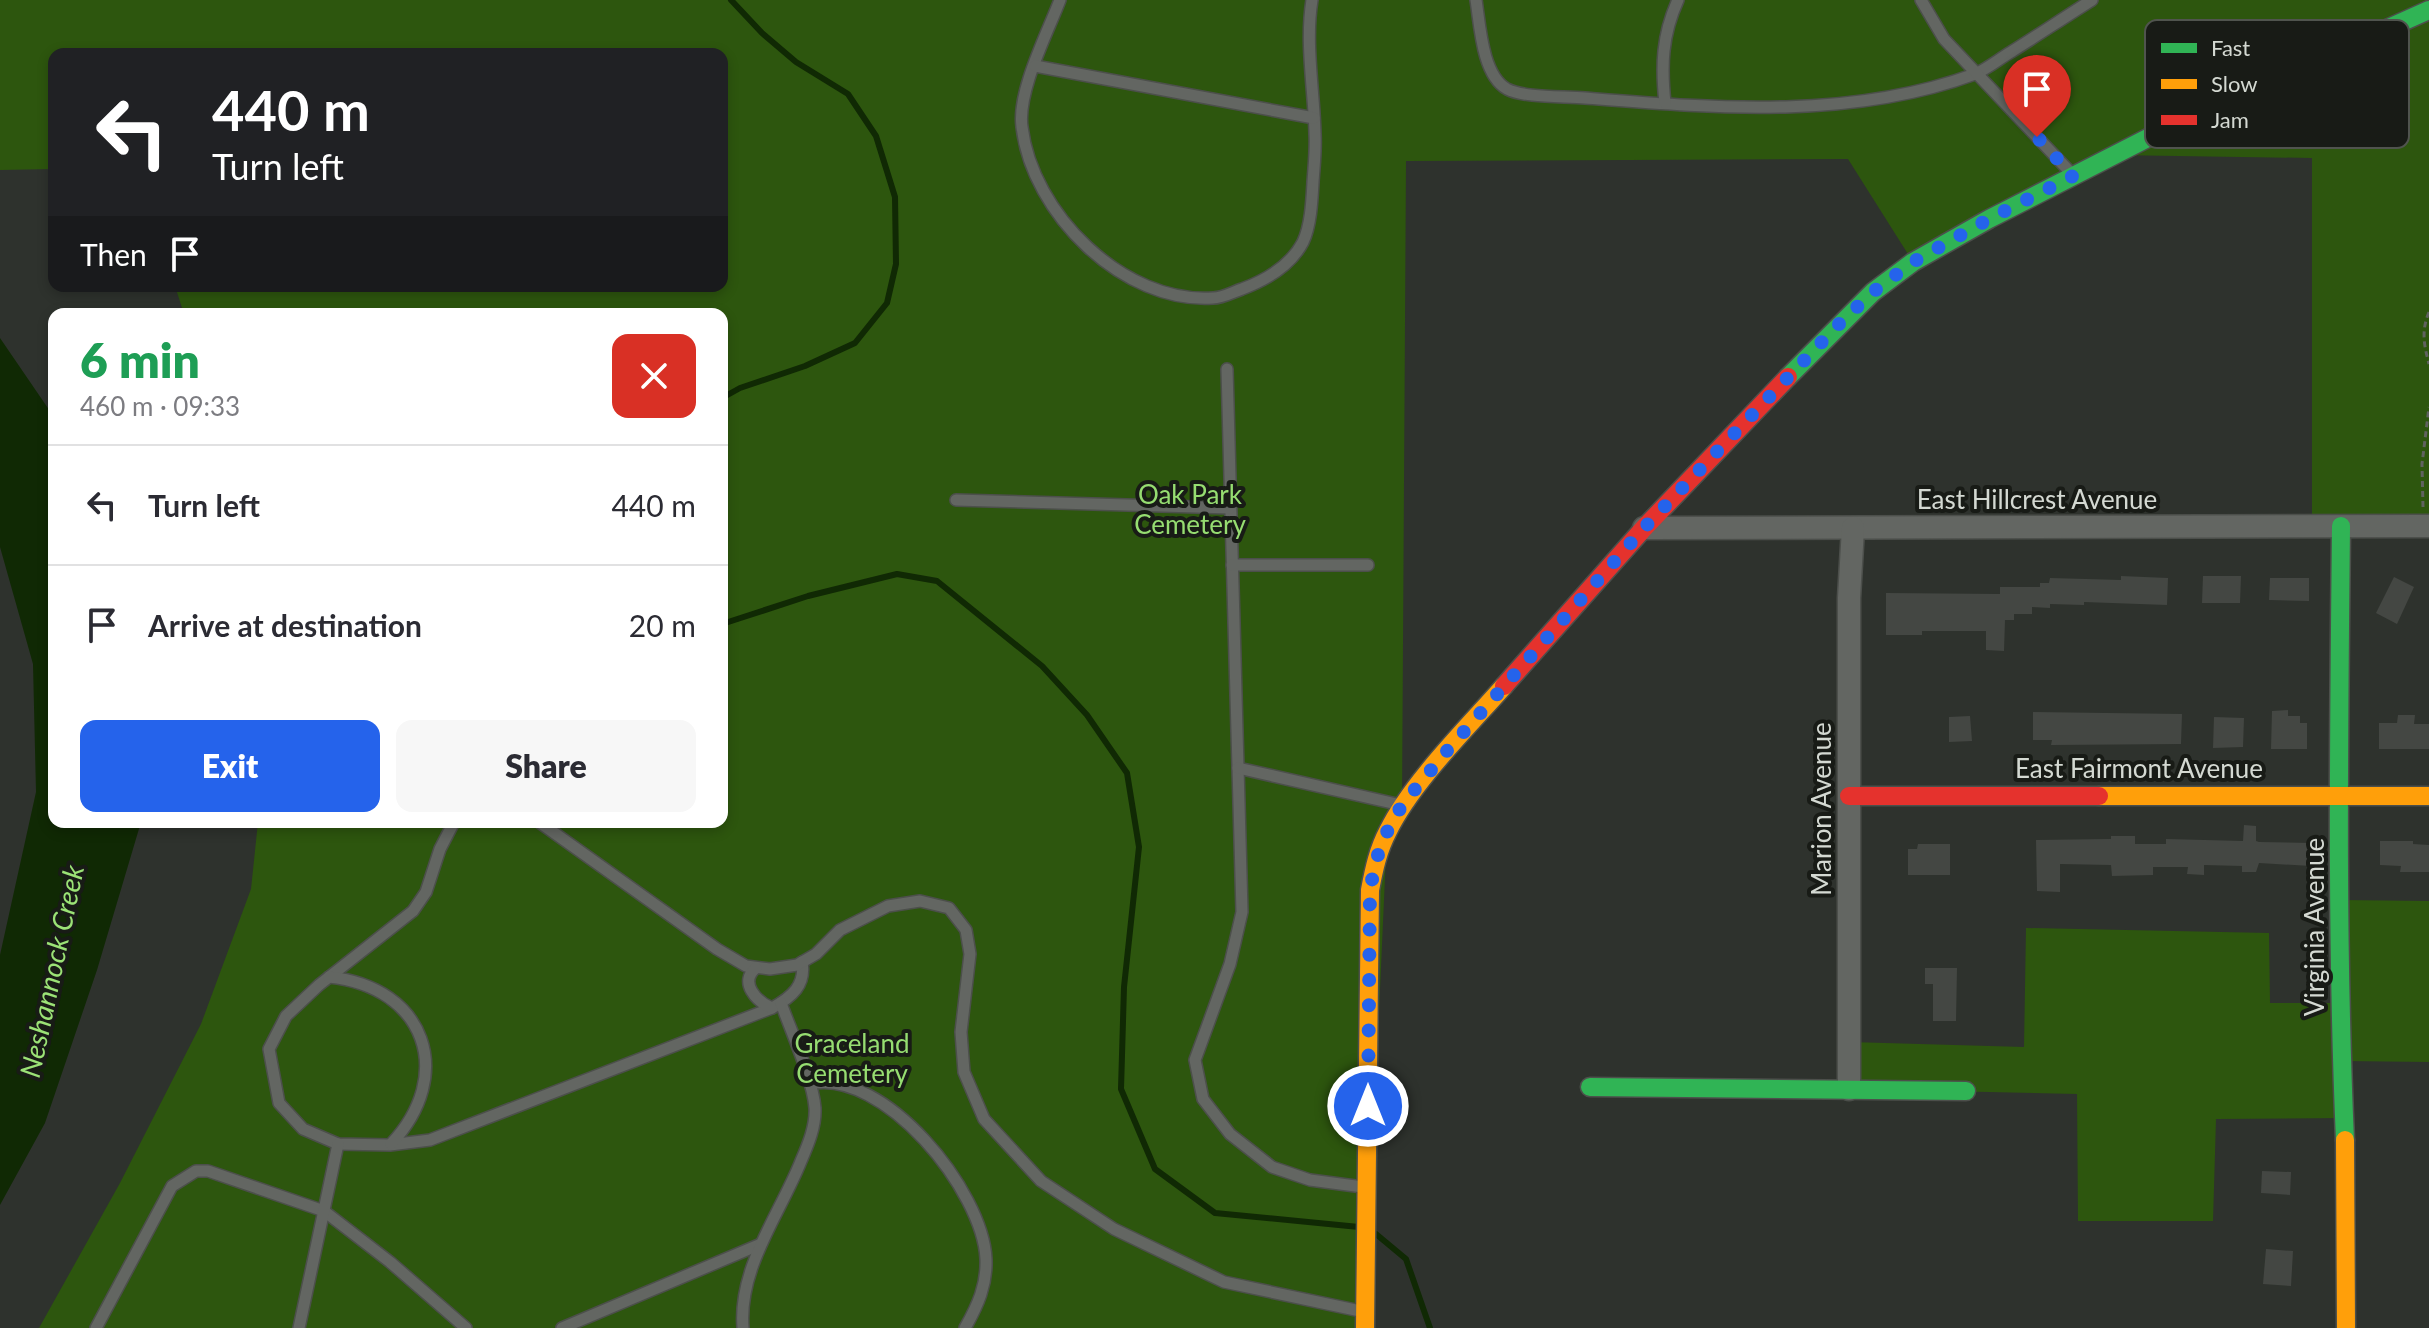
<!DOCTYPE html>
<html lang="en">
<head>
<meta charset="utf-8">
<style>
  body { margin:0; font-family:Lato,sans-serif; background:#f7f7f7; color:#2b2b33; height:100vh; display:flex; flex-direction:column; font-size:30px; white-space:nowrap }
  * { box-sizing:border-box; margin:0 }
  p { font-size:26px; color:#7c7c81 }
  .icon { flex:none; width:44px; height:44px; fill:none; stroke:currentColor; stroke-width:2; stroke-linecap:round; stroke-linejoin:round }
  .map { position:relative; flex:1; overflow:hidden }
  .panel { position:absolute; left:48px; top:308px; width:680px; height:520px; display:flex; flex-direction:column; background:#fff; border-radius:16px; box-shadow:0 4px 12px #0003 }
  .panel>* { flex:none }
  .guide { position:absolute; left:48px; top:48px; width:680px; height:244px; border-radius:16px; box-shadow:0 4px 12px #0003; background:#202124; color:#fff; overflow:hidden }
  .pin { position:absolute; display:grid; place-items:center; width:68px; height:68px; color:#fff; margin:-82px -34px; border-radius:50% 50% 50% 0; rotate:-45deg; box-shadow:0 0 8px #0007 }
  .pin .icon { rotate:45deg }
  .me { position:absolute; width:88px; margin:-44px; rotate:0deg; stroke-linejoin:round; filter:drop-shadow(0 0 6px #0008) }
  .turn { display:flex; align-items:center; gap:28px; height:168px; padding:0 32px; font-size:36px }
  .turn .icon { width:104px; height:104px; stroke-width:2.5 }
  .turn b { display:block; font-size:56px; line-height:68px }
  .then { display:flex; align-items:center; height:76px; padding:0 32px; background:#0003; gap:16px; font-size:30px }
  .round { display:grid; place-items:center; flex:none; width:84px; height:84px; border-radius:16px; background:#f7f7f7 }
  .head { display:flex; align-items:center; justify-content:space-between; height:136px; padding:0 32px }
  h1 { font-size:48px; font-weight:800; line-height:60px; color:#1e9e55 }
  .button { display:flex; gap:16px; margin-top:auto; padding:16px 32px }
  .button a { flex:1; height:92px; border-radius:16px; background:#2563eb; color:#fff; font-size:32px; font-weight:800; line-height:92px; text-align:center }
  .button a+a { background:#f7f7f7; color:#2b2b33 }
  ul { padding:0; list-style:none }
  li { display:flex; align-items:center; gap:24px; height:120px; padding:0 32px; border-top:2px solid #e1e1e2 }
  li div { flex:1 }
  li b { display:block; font-size:30px }
  li em { font-style:normal }
  .map>svg:first-child { display:block }
  .green { fill:#2d560e }
  .water { fill:#102904 }
  .lines { fill:none; stroke-linecap:round; stroke-linejoin:round }
  .stream { stroke:#102904; stroke-width:6 }
  .building { fill:#444743 }
  .lane-casing { stroke:#4c4f4b; stroke-width:14 }
  .street-casing { stroke:#4c4f4b; stroke-width:25 }
  .fast-casing { stroke:#4c4f4b; stroke-width:21 }
  .slow-casing { stroke:#4c4f4b; stroke-width:21 }
  .jam-casing { stroke:#4c4f4b; stroke-width:21 }
  .path { stroke:#5f625e; stroke-width:3; stroke-dasharray:6 4; stroke-linecap:butt }
  .lane { stroke:#636662; stroke-width:11 }
  .street { stroke:#636662; stroke-width:22 }
  .fast { stroke:#30b455; stroke-width:18 }
  .slow { stroke:#ff9f0a; stroke-width:18 }
  .jam { stroke:#e5322d; stroke-width:18 }
  .route { stroke:#2563eb; stroke-width:14; stroke-dasharray:0 25.2 }
  .labels { text-anchor:middle; dominant-baseline:central; stroke-width:8; stroke-linejoin:round; paint-order:stroke }
  .park-label { font-size:26px; fill:#96dd71; stroke:#181b16 }
  .street-label { font-size:26px; fill:#d4d9d2; stroke:#181b16 }
  .water-label { font-size:28px; font-style:italic; fill:#9be276; stroke:#181b16 }
  .key { fill:#181b16; stroke:#50544e; stroke-width:2 }
  .key-label { font-size:22px; fill:#d4d9d2 }
</style>
</head>
<body>
<div class="map">
<svg width="2429" height="1328" viewBox="0 0 2429 1328">
  <rect width="100%" height="100%" fill="#2e322d"/>
  <!-- green -->
  <g class="green">
    <polygon points="0,0 2429,0 2429,527 2312,526 2312,158 2114,155 1913,262 1848,159 1406,161 1402,805 1387,832 1365,1328 39,1328 120,1183 201,1024 251,889 258,822 722,822 722,314 184,314 175,286 722,286 722,54 54,54 54,169 0,170"/>
    <polygon points="2340,900 2429,901 2429,1062 2342,1061 2345,1118 2216,1119 2213,1221 2078,1221 2077,1094 1849,1089 1850,1042 2024,1047 2026,928 2269,933 2270,1003 2341,1003"/>
  </g>
  <!-- water -->
  <polygon class="water" points="0,338 54,417 54,822 141,822 97,970 45,1123 0,1205 0,955 36,792 33,664 0,547"/>
  <g class="lines">
    <!-- stream -->
    <g class="stream">
      <polyline points="722,398 740,388 805,366 855,343 887,303 896,264 895,197 876,136 848,94 796,62 762,33 731,0"/>
      <polyline points="722,624 808,596 897,574 937,581 1042,666 1087,715 1127,773 1139,847 1124,987 1121,1089 1155,1169 1215,1213 1359,1227"/>
      <polyline points="1376,1234 1406,1259 1430,1328"/>
    </g>
  </g>
  <!-- building -->
  <g class="building">
    <polygon points="2121,576 2168,578 2167,605 2084,602 2084,605 2050,604 2050,608 2032,607 2032,614 2014,614 2014,620 2005,620 2004,651 1986,650 1986,631 1922,631 1922,635 1886,635 1886,593 2000,594 2000,587 2040,587 2040,583 2049,583 2050,578 2121,580"/>
    <polygon points="2203,576 2241,576 2240,603 2202,603"/>
    <polygon points="2394,577 2414,587 2397,624 2376,613"/>
    <polygon points="2270,578 2309,578 2309,601 2269,600"/>
    <polygon points="2288,710 2288,716 2300,716 2300,723 2307,723 2307,749 2271,749 2272,711"/>
    <polygon points="2033,712 2182,714 2181,744 2051,745 2052,740 2033,740"/>
    <polygon points="2398,715 2415,715 2414,724 2429,724 2429,749 2379,749 2379,723 2397,723"/>
    <polygon points="1970,716 1972,741 1949,742 1949,717"/>
    <polygon points="2214,717 2244,718 2243,747 2213,748"/>
    <polygon points="2244,825 2256,826 2256,841 2259,842 2312,843 2311,866 2259,863 2256,872 2242,872 2242,866 2204,865 2204,875 2187,874 2188,867 2153,867 2153,875 2112,876 2111,865 2060,864 2060,892 2037,891 2036,840 2111,839 2111,836 2135,836 2135,844 2166,844 2166,839 2243,841"/>
    <polygon points="2380,841 2413,841 2413,844 2429,845 2429,872 2400,872 2401,866 2380,865"/>
    <polygon points="1918,844 1950,844 1950,875 1908,875 1908,849 1917,849"/>
    <polygon points="1925,968 1957,968 1956,1021 1933,1021 1933,984 1925,984"/>
    <polygon points="2262,1171 2291,1172 2290,1195 2261,1193"/>
    <polygon points="2266,1249 2293,1251 2291,1286 2263,1284"/>
  </g>
  <g class="lines">
    <defs>
      <g id="lane">
        <path d="M1060,0C1047,34 1017,92 1022,127C1032,213 1123,304 1213,298C1223,298 1233,292 1242,289C1266,280 1291,265 1303,242C1311,225 1312,200 1313,182C1314,166 1316,150 1315,134C1314,90 1305,43 1312,0"/>
        <path d="M1476,0C1480,25 1482,75 1507,89C1524,98 1564,96 1585,98C1713,108 1851,120 1975,74C1987,69 1999,59 2011,52C2038,35 2065,17 2092,0"/>
        <polyline points="1921,0 1944,39 2073,175"/>
        <polyline points="1035,66 1314,118"/>
        <path d="M1665,103C1661,66 1662,35 1678,0"/>
        <polyline points="1227,369 1242,912 1230,964 1195,1060 1203,1099 1230,1134 1272,1167 1310,1180 1363,1187"/>
        <polyline points="956,500 1230,508"/>
        <polyline points="1232,565 1368,565"/>
        <polyline points="1238,768 1401,805"/>
        <path d="M454,822L440,849L426,892L413,911L319,985L286,1016L269,1049L279,1103L303,1129L338,1144L390,1145L430,1140L772,1008C792,997 806,985 802,962"/>
        <polyline points="539,822 717,949 746,966 770,969 797,965 816,954 840,930 888,906 920,901 949,908 966,930 970,954 961,1032 964,1072 984,1119 1041,1181 1114,1229 1224,1282 1365,1312"/>
        <path d="M756,968C738,982 757,1002 772,1008"/>
        <path d="M329,977C426,987 456,1075 391,1144"/>
        <path d="M810,1084C884,1068 983,1191 986,1259C987,1285 978,1305 965,1328"/>
        <polyline points="96,1328 172,1186 196,1171 208,1171 324,1211 390,1262 466,1328"/>
        <polyline points="299,1328 338,1144"/>
        <polyline points="562,1328 761,1244"/>
        <path d="M743,1328C738,1268 780,1214 801,1161C808,1145 816,1126 815,1108C813,1080 791,1031 781,1003"/>
      </g>
      <g id="street">
        <polyline points="1644,528 2429,526"/>
        <polyline points="1849,1089 1849,598 1853,528"/>
      </g>
      <g id="fast">
        <polyline points="1788,377 1873,292 1913,262 1989,219 2183,120 2429,10"/>
        <path d="M2341,526C2339,731 2336,936 2345,1140"/>
        <polyline points="1590,1087 1966,1091"/>
      </g>
      <g id="slow">
        <polyline points="2099,796 2429,796"/>
        <polyline points="2345,1140 2346,1328"/>
        <path d="M1365,1328L1370,890C1374,869 1378,850 1388,831C1412,782 1468,727 1504,686"/>
      </g>
      <g id="jam">
        <polyline points="1504,686 1644,528 1788,377"/>
        <polyline points="1849,796 2099,796"/>
      </g>
    </defs>
    <!-- lane casing -->
    <use href="#lane" class="lane-casing"/>
    <!-- street casing -->
    <use href="#street" class="street-casing"/>
    <!-- fast casing -->
    <use href="#fast" class="fast-casing"/>
    <!-- slow casing -->
    <use href="#slow" class="slow-casing"/>
    <!-- jam casing -->
    <use href="#jam" class="jam-casing"/>
    <!-- path -->
    <g class="path">
      <path d="M2429,312C2421,331 2424,345 2429,364"/>
      <polyline points="2423,507 2422,464 2429,407"/>
    </g>
    <!-- lane -->
    <use href="#lane" class="lane"/>
    <!-- street -->
    <use href="#street" class="street"/>
    <!-- fast -->
    <use href="#fast" class="fast"/>
    <!-- slow -->
    <use href="#slow" class="slow"/>
    <!-- jam -->
    <use href="#jam" class="jam"/>
  </g>
  <g class="lines">
    <!-- route -->
    <polyline class="route" points="1368,1106 1370,890 1376,860 1387,832 1402,805 1446,752 1644,528 1838,325 1873,292 1913,262 1989,219 2073,176 2037,137"/>
  </g>
  <g class="labels">
    <!-- park labels -->
    <g class="park-label">
      <text x="1190" y="494">Oak Park<tspan x="1190" dy="30">Cemetery</tspan></text>
      <text x="852" y="1043">Graceland<tspan x="852" dy="30">Cemetery</tspan></text>
    </g>
    <!-- street labels -->
    <g class="street-label">
      <text x="2037" y="499">East Hillcrest Avenue</text>
      <text x="2139" y="768">East Fairmont Avenue</text>
      <text transform="translate(1821 809) rotate(-90)">Marion Avenue</text>
      <text transform="translate(2314 927) rotate(-90)">Virginia Avenue</text>
    </g>
    <!-- water labels -->
    <g class="water-label">
      <text transform="translate(51 971) rotate(-78)">Neshannock Creek</text>
    </g>
  </g>
  <!-- legend -->
  <rect x="2145" y="20" width="264" height="128" rx="12" class="key"/>
  <rect x="2161" y="43" width="36" height="10" fill="#30b455"/>
  <rect x="2161" y="79" width="36" height="10" fill="#ff9f0a"/>
  <rect x="2161" y="115" width="36" height="10" fill="#e5322d"/>
  <g class="key-label">
    <text x="2211" y="56">Fast</text>
    <text x="2211" y="92">Slow</text>
    <text x="2211" y="128">Jam</text>
  </g>
</svg>
<div class="pin" style="left:2037px;top:137px;background:#d93025"><svg class="icon" aria-label="arrive" viewBox="0 0 24 24"><path d="M6 21V4h12l-3 4 3 4H6"/></svg></div>
<svg class="me" style="left:1368px;top:1106px" viewBox="-20 -20 40 40"><circle r="17" fill="#2563eb" stroke="#fff" stroke-width="3"/><path d="M0-11L8 9 0 5-8 9z" fill="#fff"/></svg>
<div class="guide">
<div class="turn"><svg class="icon" aria-label="left" viewBox="0 0 24 24"><path d="M17 20v-9H6M10 6l-5 5 5 5"/></svg><div><b>440 m</b>Turn left</div></div>
<div class="then">Then<svg class="icon" aria-label="arrive" viewBox="0 0 24 24"><path d="M6 21V4h12l-3 4 3 4H6"/></svg></div>
</div>
<section class="panel">
<div class="head"><div><h1>6 min</h1><p>460 m · 09:33</p></div><a class="round" style="background:#d93025;color:#fff"><svg class="icon" aria-label="close" viewBox="0 0 24 24"><path d="M6 6l12 12M18 6L6 18"/></svg></a></div>
<ul>
<li><svg class="icon" aria-label="left" viewBox="0 0 24 24"><path d="M17 20v-9H6M10 6l-5 5 5 5"/></svg><div><b>Turn left</b></div><em>440 m</em></li>
<li><svg class="icon" aria-label="arrive" viewBox="0 0 24 24"><path d="M6 21V4h12l-3 4 3 4H6"/></svg><div><b>Arrive at destination</b></div><em>20 m</em></li>
</ul>
<div class="button"><a>Exit</a><a>Share</a></div>
</section>
</div>
</body>
</html>
